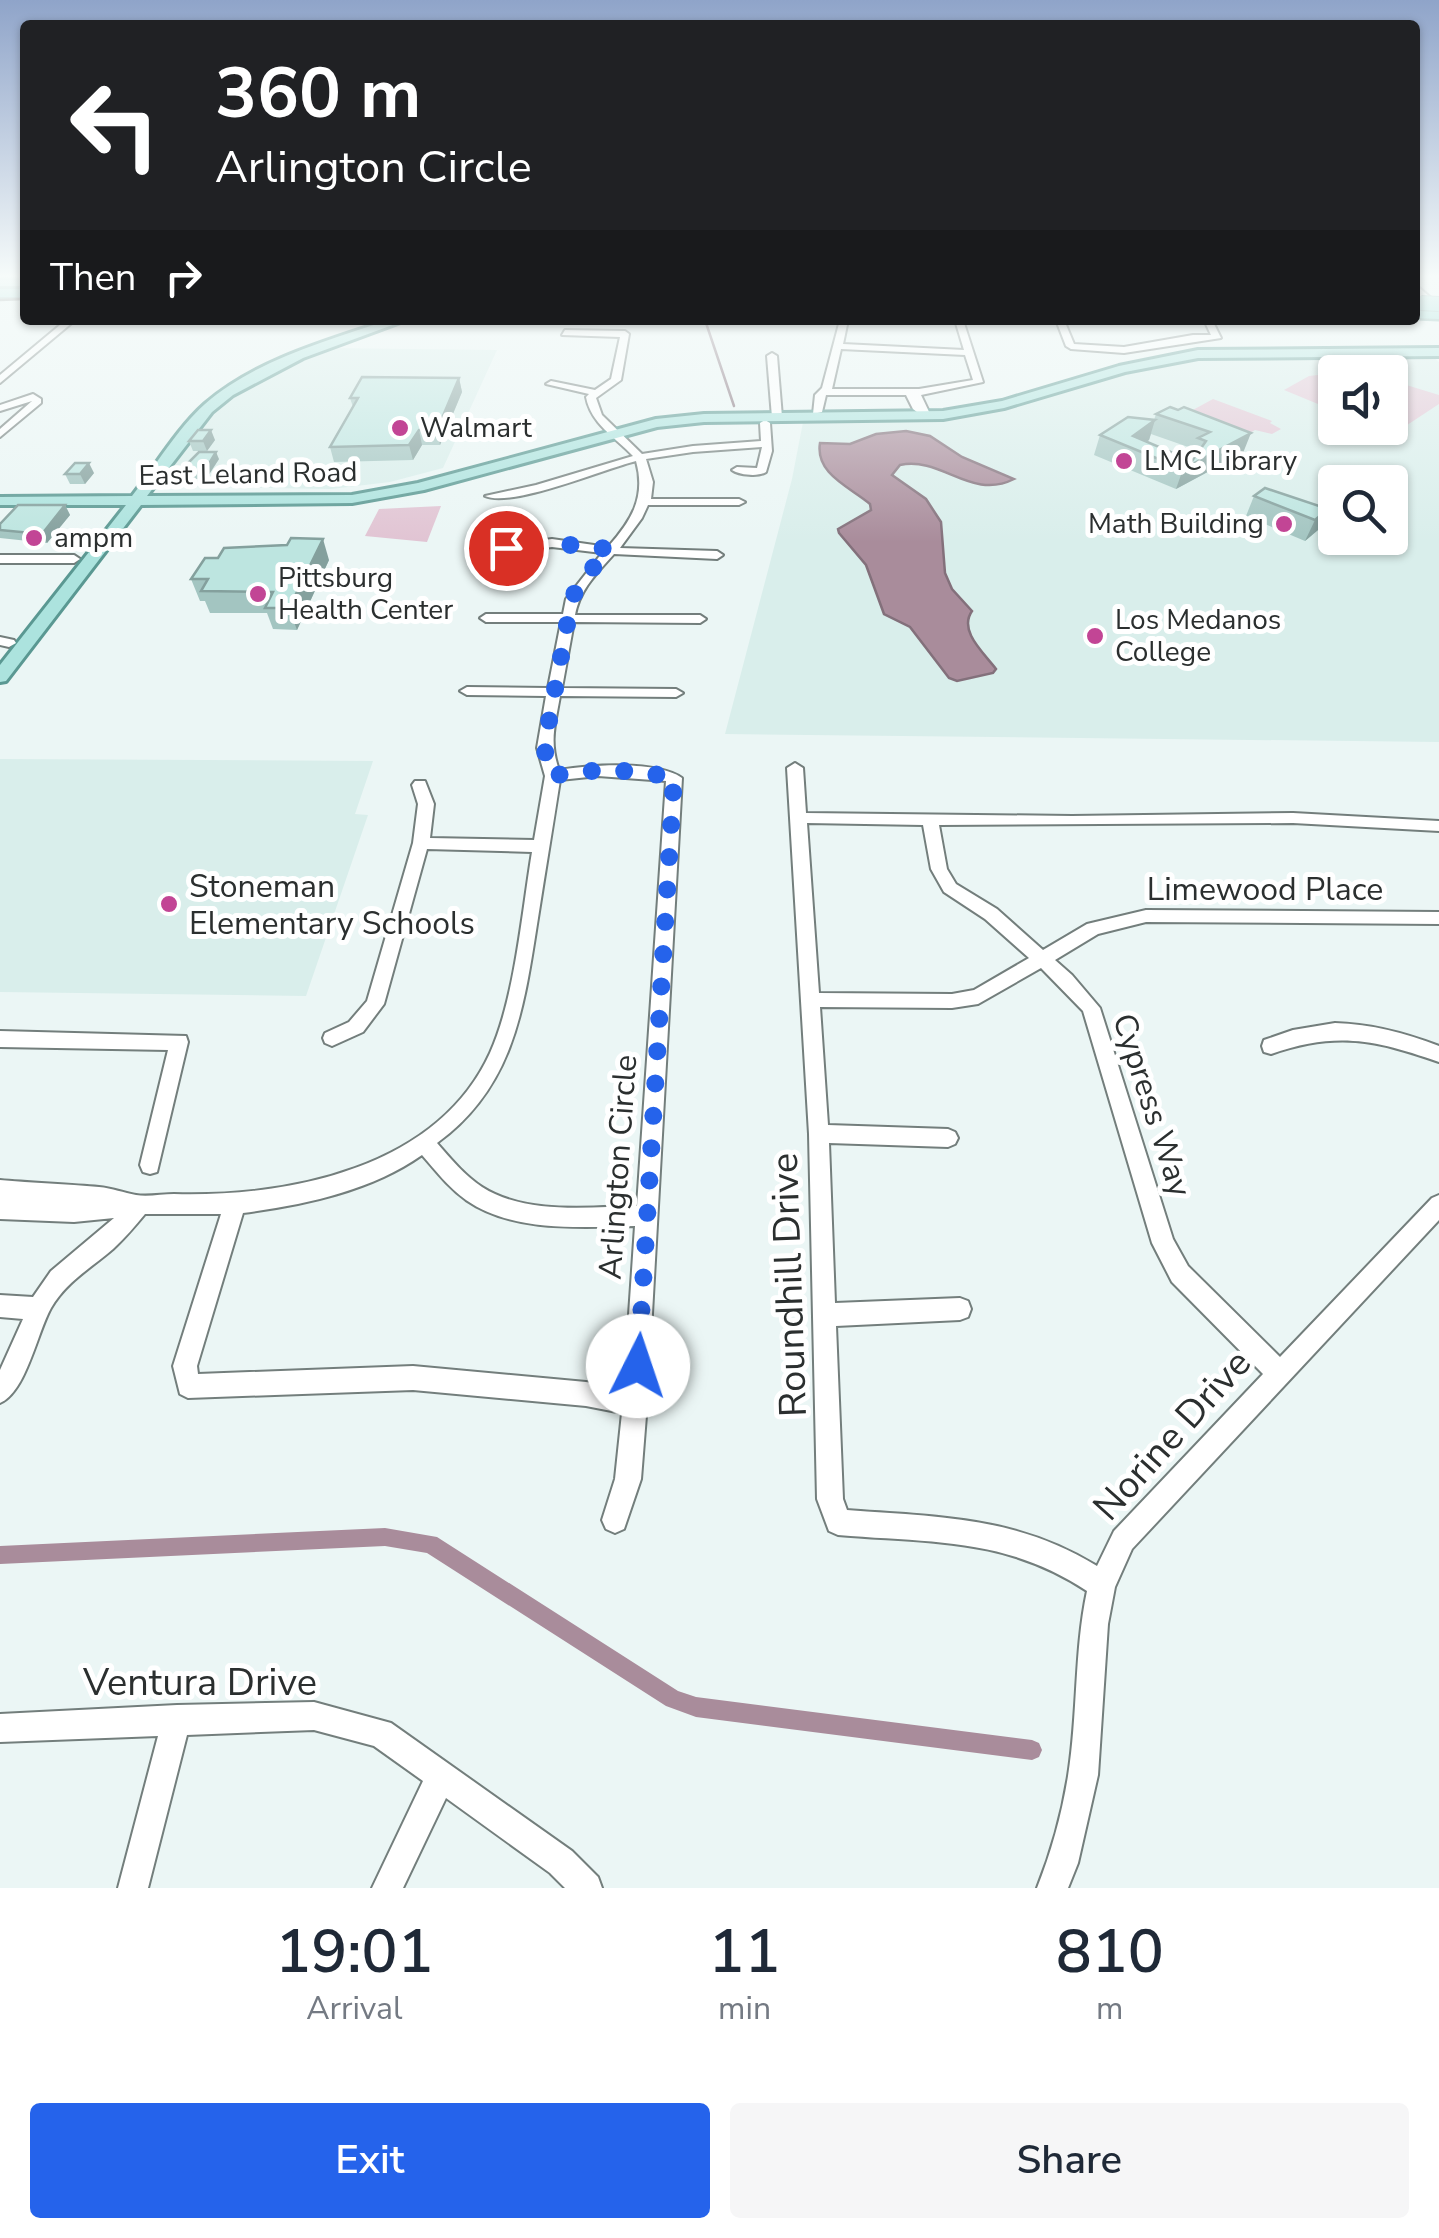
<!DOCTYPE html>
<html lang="en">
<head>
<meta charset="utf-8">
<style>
  body { margin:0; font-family:"Nunito Sans",sans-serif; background:#f6f6f7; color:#1f2937; height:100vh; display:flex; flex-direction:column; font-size:38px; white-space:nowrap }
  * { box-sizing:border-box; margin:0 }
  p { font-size:32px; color:#747a83 }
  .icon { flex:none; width:55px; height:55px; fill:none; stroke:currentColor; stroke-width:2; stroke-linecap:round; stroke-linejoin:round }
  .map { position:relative; height:1888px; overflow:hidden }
  .drawer { display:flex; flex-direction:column; background:#fff; flex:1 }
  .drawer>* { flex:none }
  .hud { position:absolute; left:20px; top:20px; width:1400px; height:305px; border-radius:10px; box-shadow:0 2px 8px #0004; background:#202124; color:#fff; overflow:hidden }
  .fabs { position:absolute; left:1318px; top:355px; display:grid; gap:20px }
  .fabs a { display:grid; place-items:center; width:90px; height:90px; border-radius:10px; background:#fff; box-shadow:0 2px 8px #0004; font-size:50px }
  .pin { position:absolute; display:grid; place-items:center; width:85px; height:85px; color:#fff; margin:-42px; border:5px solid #fff; border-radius:50%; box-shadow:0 2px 10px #0007 }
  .me { position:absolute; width:110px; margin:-55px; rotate:4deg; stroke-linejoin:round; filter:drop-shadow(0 0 8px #0008) }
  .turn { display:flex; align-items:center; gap:35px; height:210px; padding:0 30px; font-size:45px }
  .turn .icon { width:130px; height:130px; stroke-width:2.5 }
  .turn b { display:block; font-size:70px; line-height:85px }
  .then { display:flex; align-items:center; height:95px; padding:0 30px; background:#0003; gap:20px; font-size:38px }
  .eta { display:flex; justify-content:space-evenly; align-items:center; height:170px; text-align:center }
  .eta b { font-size:60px; font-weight:600; line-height:70px }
  .action { display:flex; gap:20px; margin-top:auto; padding:20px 30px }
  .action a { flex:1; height:115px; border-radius:10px; background:#2563eb; color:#fff; font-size:40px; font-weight:600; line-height:115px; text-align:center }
  .action a+a { background:#f6f6f7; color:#1f2937 }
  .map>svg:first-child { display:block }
  .built { fill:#d9eeeb; fill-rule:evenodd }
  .green { fill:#e1c4d3 }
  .water { fill:#a98c9b; stroke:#83707b; stroke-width:2.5 }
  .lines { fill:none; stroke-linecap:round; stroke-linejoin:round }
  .stream { stroke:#83707b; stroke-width:2.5 }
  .canal { fill:#a98c9b; fill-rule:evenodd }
  .minor-casing { stroke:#737e7c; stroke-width:4 }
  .major-casing { stroke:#5a9892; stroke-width:6 }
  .highway-casing { stroke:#5a9892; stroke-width:5 }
  .minor { fill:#fff; fill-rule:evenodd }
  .major { fill:#ace3de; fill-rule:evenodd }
  .highway { fill:#74d1c8; fill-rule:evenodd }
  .tram { stroke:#474c4b; stroke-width:2.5 }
  .highway-bridge-casing { stroke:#5a9892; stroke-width:16; stroke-linecap:butt }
  .highway-bridge { stroke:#74d1c8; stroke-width:14 }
  .wall { fill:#a3c5c1; fill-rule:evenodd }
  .shaded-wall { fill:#84a09d }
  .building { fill:#bde5e0; stroke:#84a09d; stroke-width:2.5 }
  .route { stroke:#2563eb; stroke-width:18; stroke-dasharray:0 32.4 }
  .poi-dot { fill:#c24595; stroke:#fff; stroke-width:4 }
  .labels { text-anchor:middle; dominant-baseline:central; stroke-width:10; stroke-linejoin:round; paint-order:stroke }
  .far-poi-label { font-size:28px; fill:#2b2f2f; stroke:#fff; text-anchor:start }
  .far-street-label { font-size:28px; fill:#2b2f2f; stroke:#fff }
  .poi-label { font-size:32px; fill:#2b2f2f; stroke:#fff; text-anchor:start }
  .street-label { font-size:32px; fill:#2b2f2f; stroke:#fff }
  .near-street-label { font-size:38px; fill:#2b2f2f; stroke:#fff }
</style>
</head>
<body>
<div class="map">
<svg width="1439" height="1888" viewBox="0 0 1439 1888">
  <rect width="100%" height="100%" fill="#ebf6f5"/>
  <!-- built -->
  <g class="built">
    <polygon points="326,348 497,350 443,468 390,482 331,489 159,486 206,419 231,396 266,374"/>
    <path d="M1430,354L1439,362V742L725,734L792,479L804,417L975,410L1171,358ZM1335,372H1390V428H1335ZM1335,482H1390V538H1335Z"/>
    <polygon points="0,759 373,761 355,814 368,815 306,996 0,992"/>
  </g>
  <!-- green -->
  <g class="green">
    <polygon points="1335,373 1335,411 1284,390 1309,376"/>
    <polygon points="1390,380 1439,395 1439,404 1398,431 1376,428 1390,428"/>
    <polygon points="1213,399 1272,421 1270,423 1281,429 1272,434 1255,430 1250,433 1191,411"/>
    <polygon points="441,506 427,542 365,536 379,509"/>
  </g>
  <!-- water -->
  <path class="water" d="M906,431L930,436L962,457L1014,479C971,501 942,456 900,465L892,475L926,499L941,522L945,573L952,589L972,611C958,631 984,653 996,669L993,673L957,681L949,678L910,627L884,614L866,565L839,533L838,529L871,510L870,504C850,487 815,474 820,443L850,444L876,434Z"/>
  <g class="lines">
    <!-- stream -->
    <polyline class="stream" points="705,320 734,406"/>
    <!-- canal -->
    <polygon class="canal" points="385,1528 437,1537 678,1691 696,1697 1032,1740 1039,1743 1042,1750 1039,1757 1032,1760 696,1717 666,1706 427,1553 385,1546 0,1564 0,1546"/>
    <defs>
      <g id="minor">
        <polygon points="1415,284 1439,305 1439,313 1415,291"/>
        <polygon points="66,320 73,322 0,383 0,375"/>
        <path d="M840,320H848L843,344L964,350L955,320H963L983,382L921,395L931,416L926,419L913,409L906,395H826L822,412L813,414L815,395L822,388ZM841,349L965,355L973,380L919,389H832Z"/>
        <polygon points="1056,320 1064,320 1074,344 1124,347 1193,335 1211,335 1204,320 1212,320 1221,338 1124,353 1071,349 1066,346"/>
        <path d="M565,330L625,331L629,334L621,380L596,398L602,415L642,454L693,446L761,441L760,423L765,420L770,423L772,451L766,472C759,477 739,475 732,470L737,467L757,468L762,447L693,452L646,459L653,482L651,499H739L745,502L739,505H648L642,518L620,548L717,551L723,555L717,559L614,554C597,573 580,589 575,615H700L706,619L700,623L574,622L562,688L676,689L683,693L676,697L560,696C555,725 549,742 559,770C589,765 657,760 682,778L647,1403L641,1479L624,1529L615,1533L606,1529L602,1520L615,1479L622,1413L586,1406L413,1390L188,1398L180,1394L173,1366L221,1214H145C135,1226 125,1238 113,1249C91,1268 66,1282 51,1308C37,1333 26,1392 0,1403V1370L23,1319L0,1317V1295L33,1297L51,1271L114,1218L74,1222L0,1219V1180C33,1183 66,1184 99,1187C112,1188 124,1193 136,1195C148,1197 162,1194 174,1194C288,1197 437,1169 490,1053C515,998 522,912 532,852L427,849L384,1004L363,1032L332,1046L325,1043L323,1038L325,1033L349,1022L367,1001L413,843L418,804L412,785L415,781H425L434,804L430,838L534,840L545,776L537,748L546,696L467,695L460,691L467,687L548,688L561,622H486L480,618L486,614H563L566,599L602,553L552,547L505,553L499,549L505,545L552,539L608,547C632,520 646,497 636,461C604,469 512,508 485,496L536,485L633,456C615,437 591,424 586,397L589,394L546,384L551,381L595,390L611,379L620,337L562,335ZM598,776L666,781L637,1206C588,1207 526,1215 482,1187C464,1175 451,1159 437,1143C515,1086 524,1006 538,918C545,872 553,826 560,780ZM422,1155C436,1171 448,1187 466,1200C514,1233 580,1227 635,1226L624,1389L586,1382L413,1366L198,1374L197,1366L243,1213C304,1205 371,1191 422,1155Z"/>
        <polygon points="772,353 777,356 782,417 777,420 772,417 767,356"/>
        <polygon points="33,394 41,399 41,403 0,437 0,429 32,401 0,411 0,405"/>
        <polygon points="0,555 74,555 80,559 74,563 0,563"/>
        <polygon points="0,637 14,640 16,643 9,647 0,645"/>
        <path d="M795,763L803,768L806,813L1072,816L1293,813L1439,821V831L1293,823L939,825L947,869L956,884L997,909L1043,950L1087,924L1146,910L1439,912V924L1146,922L1098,934L1055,960L1072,975L1100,1008L1173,1239L1188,1266L1280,1357L1432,1198L1439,1195V1220L1132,1549L1115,1587L1108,1624L1098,1775L1078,1863L1068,1888H1037C1051,1853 1062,1814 1068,1776C1078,1715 1074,1652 1087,1591C1005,1537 932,1543 838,1535L829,1531L817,1499L809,1134L787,768ZM807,823L923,825L931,869L944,892L985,919L1029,958L974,990L952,994L819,993ZM1041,968L1083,1011L1152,1243L1172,1282L1263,1374L1114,1531L1097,1566C1016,1516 938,1517 847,1510L843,1499L836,1326L960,1320L968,1317L971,1309L968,1301L960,1298L835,1303L829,1143L948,1147L955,1144L958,1138L955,1132L948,1129L828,1125L820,1007L952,1008L978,1004Z"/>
        <path d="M1335,1023C1372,1024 1405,1033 1439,1046V1062C1375,1040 1337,1031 1271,1054L1264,1052L1262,1046L1264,1040L1293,1030Z"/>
        <polygon points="0,1031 186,1036 188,1042 157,1172 150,1174 143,1172 140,1165 168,1050 0,1047"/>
        <polygon points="314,1702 391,1723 572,1851 598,1877 602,1888 565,1888 550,1873 446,1798 403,1888 372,1888 423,1781 374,1746 314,1730 187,1735 148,1888 118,1888 158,1736 0,1742 0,1714 177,1705"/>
      </g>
      <g id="major">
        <rect x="0" y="280" width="25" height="6"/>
        <path d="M389,320H406L303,358L233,395L212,412L147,496L352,495L418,483L656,419L704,414L943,411L1002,401L1119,366L1198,350L1439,348V356L1198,358L1125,372L1004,408L943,419L704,422L657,427L424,490L352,503L141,505L6,681L0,682V665L126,505H0V497L132,496C155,467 177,429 205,404C256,360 326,341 389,320Z"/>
      </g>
      <g id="highway">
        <rect x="0" y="289" width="25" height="8"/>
        <polygon points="1415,310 1439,311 1439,319 1415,318"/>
      </g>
    </defs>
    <!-- minor casing -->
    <use href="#minor" class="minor-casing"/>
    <!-- major casing -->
    <use href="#major" class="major-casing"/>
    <!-- highway casing -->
    <use href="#highway" class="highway-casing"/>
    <!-- minor -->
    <use href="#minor" class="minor"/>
    <!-- major -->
    <use href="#major" class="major"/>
    <!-- highway -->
    <use href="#highway" class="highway"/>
    <!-- tram -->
    <g class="tram">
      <polyline points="0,300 25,299"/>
      <polyline points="1415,307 1439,308"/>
    </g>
    <defs>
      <polyline id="highway-bridge" points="1421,303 1439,304"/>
    </defs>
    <!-- highway-bridge casing -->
    <use href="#highway-bridge" class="highway-bridge-casing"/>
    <!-- highway-bridge -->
    <use href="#highway-bridge" class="highway-bridge"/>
  </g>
  <!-- wall -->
  <g class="wall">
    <polygon points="459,378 462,392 440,445 422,445 413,460 334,462 330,447 353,407 350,398"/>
    <path d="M1170,407L1243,453L1176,489L1094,455L1100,435L1154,420L1156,414ZM1151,434L1194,449L1191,458L1193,459L1192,461L1146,442L1149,440Z"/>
    <polygon points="215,440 207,451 193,451 189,441"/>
    <polygon points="219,459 206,479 182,479 179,472"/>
    <polygon points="94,473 85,484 70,484 65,474"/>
    <polygon points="1254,496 1328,509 1318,530 1305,541 1246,516"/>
    <polygon points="65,505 70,515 47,543 0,538 0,524"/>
    <polygon points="329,560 297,630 273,629 267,613 210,613 205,601 200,601 191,579"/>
  </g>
  <!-- shaded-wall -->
  <g class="shaded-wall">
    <polygon points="459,378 462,392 440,445 437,430"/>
    <polygon points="1155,420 1149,440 1136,449 1133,436"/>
    <polygon points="211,430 215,440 207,451 203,441"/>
    <polygon points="419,430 422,445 413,460 409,445"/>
    <polygon points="1251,433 1243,453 1176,489 1183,469"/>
    <polygon points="216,452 219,459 206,479 204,472"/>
    <polygon points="89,463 94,473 85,484 80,474"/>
    <polygon points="65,505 70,515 47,543 42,534"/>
    <polygon points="1328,509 1318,530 1305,541 1315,520"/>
    <polygon points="323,539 329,560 297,630 289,608"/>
  </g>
  <!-- building -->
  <g class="building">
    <polygon points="362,377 459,378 437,430 419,430 409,445 330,447 358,398 350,398"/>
    <polygon points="1170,407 1178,410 1184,407 1251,433 1183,469 1100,435 1128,417 1155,420 1133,436 1192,461 1206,441 1198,438 1210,432 1156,414"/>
    <polygon points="198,430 211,430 203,441 189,441"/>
    <polygon points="199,452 216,452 204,472 179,472"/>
    <polygon points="75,463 89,463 80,474 65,474"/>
    <polygon points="1265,488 1328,509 1315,520 1254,496"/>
    <polygon points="18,505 65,505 42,534 0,530 0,524"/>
    <polygon points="291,538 323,539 289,608 265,608 273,592 201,591 208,579 191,579 205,558 218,558 224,548 287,545"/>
  </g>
  <!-- sky -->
  <linearGradient id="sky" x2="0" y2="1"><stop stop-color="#8fa4c9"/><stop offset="0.51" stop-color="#f6fbfa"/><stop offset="1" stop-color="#f6fbfa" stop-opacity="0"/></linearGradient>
  <rect width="1439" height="542" fill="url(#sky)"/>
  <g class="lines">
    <!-- route -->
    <path class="route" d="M506,548L552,543L610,549L582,580L572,598L544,748L552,776C592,768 634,769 674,778L638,1366"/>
  </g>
  <!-- markers -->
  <g class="poi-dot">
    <circle cx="400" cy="428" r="10"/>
    <circle cx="1124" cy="461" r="10"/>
    <circle cx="1284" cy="524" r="10"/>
    <circle cx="34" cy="538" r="10"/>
    <circle cx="258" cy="594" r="10"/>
    <circle cx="1095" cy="636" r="10"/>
    <circle cx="169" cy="904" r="10"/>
  </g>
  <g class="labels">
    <!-- far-poi labels -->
    <g class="far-poi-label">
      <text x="420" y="428">Walmart</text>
      <text x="1144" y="461">LMC Library</text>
      <text x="1264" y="524" text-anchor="end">Math Building</text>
      <text x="54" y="538">ampm</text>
      <text x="278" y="578">Pittsburg<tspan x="278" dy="32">Health Center</tspan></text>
      <text x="1115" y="620">Los Medanos<tspan x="1115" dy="32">College</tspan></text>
    </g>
    <!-- far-street labels -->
    <g class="far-street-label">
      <text transform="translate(248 474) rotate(-1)">East Leland Road</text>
    </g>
    <!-- poi labels -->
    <g class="poi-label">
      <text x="189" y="886">Stoneman<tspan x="189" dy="37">Elementary Schools</tspan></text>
    </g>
    <!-- street labels -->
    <g class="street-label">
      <text x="1265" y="889">Limewood Place</text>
      <text transform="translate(1152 1105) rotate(72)">Cypress Way</text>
      <text transform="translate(618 1167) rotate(-86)">Arlington Circle</text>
    </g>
    <!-- near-street labels -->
    <g class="near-street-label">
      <text transform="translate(789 1285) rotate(-92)">Roundhill Drive</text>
      <text transform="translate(1172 1435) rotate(-48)">Norine Drive</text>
      <text x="200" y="1682">Ventura Drive</text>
    </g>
  </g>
</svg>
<div class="fabs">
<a><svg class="icon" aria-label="sound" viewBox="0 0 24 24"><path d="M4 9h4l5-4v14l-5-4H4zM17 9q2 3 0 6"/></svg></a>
<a><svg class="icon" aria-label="search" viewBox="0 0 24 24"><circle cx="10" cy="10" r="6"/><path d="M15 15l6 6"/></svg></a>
</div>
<div class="pin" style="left:506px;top:548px;background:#d93025"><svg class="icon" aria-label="arrive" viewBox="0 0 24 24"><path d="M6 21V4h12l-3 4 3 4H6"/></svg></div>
<svg class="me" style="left:638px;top:1366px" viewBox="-20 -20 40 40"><circle r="19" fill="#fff"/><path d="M0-13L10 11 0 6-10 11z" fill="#2563eb"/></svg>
<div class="hud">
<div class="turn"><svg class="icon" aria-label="left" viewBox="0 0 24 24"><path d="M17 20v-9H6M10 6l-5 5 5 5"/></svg><div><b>360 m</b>Arlington Circle</div></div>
<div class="then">Then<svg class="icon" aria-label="right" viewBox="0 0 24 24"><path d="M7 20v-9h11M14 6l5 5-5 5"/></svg></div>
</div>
</div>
<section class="drawer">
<div class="eta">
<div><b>19:01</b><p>Arrival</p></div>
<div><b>11</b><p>min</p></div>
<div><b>810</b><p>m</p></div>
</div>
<div class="action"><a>Exit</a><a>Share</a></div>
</section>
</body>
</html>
